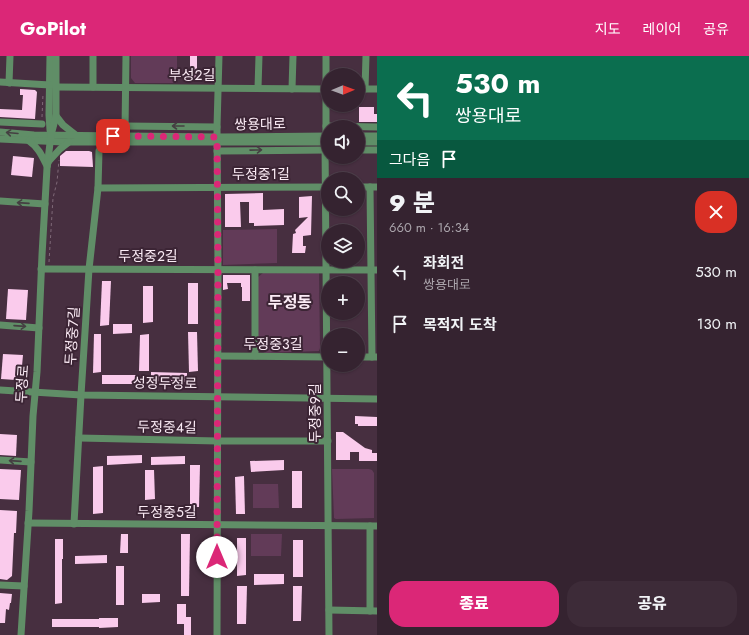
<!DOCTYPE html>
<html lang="ko">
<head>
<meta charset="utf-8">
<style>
  body { margin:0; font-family:Jost,"Noto Sans KR",sans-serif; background:#3d2b38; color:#f1f3f6; height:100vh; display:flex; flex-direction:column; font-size:15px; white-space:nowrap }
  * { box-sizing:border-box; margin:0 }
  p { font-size:13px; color:#aaa4ab }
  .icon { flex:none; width:22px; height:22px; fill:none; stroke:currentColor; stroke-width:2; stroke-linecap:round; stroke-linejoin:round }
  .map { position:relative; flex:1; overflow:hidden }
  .panel { display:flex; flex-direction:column; background:#352330; width:372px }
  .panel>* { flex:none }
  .banner { background:#0b6e4f; color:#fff; overflow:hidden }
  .needle { width:26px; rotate:89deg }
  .tools { position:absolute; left:321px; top:12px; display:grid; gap:8px }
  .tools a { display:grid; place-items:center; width:44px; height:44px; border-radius:50%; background:#352330; box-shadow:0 1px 3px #0004,0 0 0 1px #4f404c; font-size:20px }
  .pin { position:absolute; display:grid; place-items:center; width:34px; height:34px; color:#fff; margin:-17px; border-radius:8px; box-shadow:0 2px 6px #0006 }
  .me { position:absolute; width:44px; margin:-22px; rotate:0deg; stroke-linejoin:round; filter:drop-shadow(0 0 3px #0008) }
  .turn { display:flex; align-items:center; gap:14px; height:84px; padding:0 12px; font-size:18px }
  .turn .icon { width:52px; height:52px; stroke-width:2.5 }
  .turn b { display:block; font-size:28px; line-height:34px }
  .then { display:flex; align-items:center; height:38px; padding:0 12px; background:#0003; gap:8px; font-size:15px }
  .round { display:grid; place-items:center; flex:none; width:42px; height:42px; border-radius:16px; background:#3d2b38 }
  .overview { display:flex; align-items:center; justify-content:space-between; height:68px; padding:0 12px }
  h1 { font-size:24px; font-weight:800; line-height:30px }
  .cta { display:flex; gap:8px; margin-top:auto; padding:8px 12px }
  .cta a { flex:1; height:46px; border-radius:16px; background:#db2777; color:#fff; font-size:16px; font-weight:800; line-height:46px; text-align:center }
  .cta a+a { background:#3d2b38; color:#f1f3f6 }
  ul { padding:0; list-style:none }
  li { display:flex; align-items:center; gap:12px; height:52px; padding:0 12px }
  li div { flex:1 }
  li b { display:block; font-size:15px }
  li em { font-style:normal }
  header { display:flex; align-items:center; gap:24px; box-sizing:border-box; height:56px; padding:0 20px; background:#db2777; color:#fff }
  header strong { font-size:19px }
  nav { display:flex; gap:22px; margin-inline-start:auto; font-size:14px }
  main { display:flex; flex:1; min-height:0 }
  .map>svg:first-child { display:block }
  .green { fill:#623b58 }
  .building { fill:#facbec }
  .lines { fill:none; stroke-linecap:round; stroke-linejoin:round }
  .path { stroke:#7f6978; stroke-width:1; stroke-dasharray:3 3; stroke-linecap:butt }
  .minor { stroke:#608e67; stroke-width:7 }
  .oneway { stroke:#453f42 }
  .route { stroke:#db2777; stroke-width:7; stroke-dasharray:0 12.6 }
  .labels { text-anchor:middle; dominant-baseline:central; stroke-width:4; stroke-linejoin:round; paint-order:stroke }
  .street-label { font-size:14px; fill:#fbebf5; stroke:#3c2535 }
  .quarter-label { font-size:16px; font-weight:bold; fill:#fbebf5; stroke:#3c2535 }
</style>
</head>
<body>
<header>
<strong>GoPilot</strong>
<nav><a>지도</a><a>레이어</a><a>공유</a></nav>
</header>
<main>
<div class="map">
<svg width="377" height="579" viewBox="0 0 377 579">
  <rect width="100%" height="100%" fill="#472f40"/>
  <!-- green -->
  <g class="green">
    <polygon points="131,0 177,0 177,27 135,27 131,22"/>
    <polygon points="277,173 277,207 223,209 223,174"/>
    <polygon points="263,217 319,217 320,292 319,295 266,297 260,295 258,293 258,221"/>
    <polygon points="332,413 369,413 372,414 374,417 374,462 336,463 334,462"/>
    <polygon points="253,428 278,428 279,452 253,452"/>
    <polygon points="251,478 282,478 281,500 251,500"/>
  </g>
  <!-- building -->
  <g class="building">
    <polygon points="190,0 197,0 197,16 199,15 198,24 190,24"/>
    <polygon points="20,33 35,34 37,36 35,63 0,61 0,53 22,54 23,39 20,39"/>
    <polygon points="359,51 374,51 374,58 377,58 377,66 359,66"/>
    <polygon points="66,95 89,95 92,96 93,111 60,110 60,100"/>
    <polygon points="13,100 34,102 32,121 11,119"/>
    <polygon points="263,137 263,154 284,153 284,169 254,170 254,167 249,167 249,146 240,146 241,171 225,171 225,138"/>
    <polygon points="312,140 311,179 303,180 303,190 306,190 305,197 292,197 293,178 296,177 295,174 308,161 299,162 299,141"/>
    <polygon points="223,219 250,219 250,245 242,245 242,231 241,231 241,227 227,227 228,233 223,234"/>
    <polygon points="102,225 111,225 109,269 100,270"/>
    <rect x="188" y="227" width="10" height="41"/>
    <polygon points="143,230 153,230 153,266 143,267"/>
    <polygon points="8,233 28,234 26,264 6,263"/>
    <polygon points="113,268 132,268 132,277 113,278"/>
    <polygon points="188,276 197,276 198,315 189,316"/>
    <polygon points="94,278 101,278 101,316 93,317"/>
    <polygon points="149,278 149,315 139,315 140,279"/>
    <polygon points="3,298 23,299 21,321 16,324 1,323"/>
    <polygon points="151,316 187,317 187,326 151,325"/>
    <polygon points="102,319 139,319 138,328 102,328"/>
    <polygon points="355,360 377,361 377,370 358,370 358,368 355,368"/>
    <polygon points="336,376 343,376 365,392 372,394 372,397 377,397 377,405 359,405 359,396 350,396 350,404 336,404"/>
    <polygon points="0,378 17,379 16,400 0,399"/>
    <polygon points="142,399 142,407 107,409 107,400"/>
    <polygon points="185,400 185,408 151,409 151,401"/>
    <polygon points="284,404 284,414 251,416 250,405"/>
    <polygon points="190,409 200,409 199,451 190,451"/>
    <polygon points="103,410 103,457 93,458 93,411"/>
    <polygon points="0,413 21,414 19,444 0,443"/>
    <polygon points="145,414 154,414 155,443 145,444"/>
    <rect x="292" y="415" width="10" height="37"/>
    <polygon points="244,420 245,458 236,458 235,421"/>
    <polygon points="0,454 17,455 16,477 14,477 12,520 7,524 0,523"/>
    <polygon points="121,478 128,478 128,497 120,497"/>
    <polygon points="181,478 190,478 189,540 181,540"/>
    <polygon points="237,482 246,482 246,519 237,520"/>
    <polygon points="55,483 63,483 63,503 62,503 62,547 55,548"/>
    <rect x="293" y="484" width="10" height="37"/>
    <polygon points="107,499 107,507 75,508 75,500"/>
    <rect x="116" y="510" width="8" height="39"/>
    <polygon points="254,518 284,518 284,528 254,529"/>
    <polygon points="237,530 247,530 246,568 237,568"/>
    <polygon points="293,530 302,530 301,565 293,565"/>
    <polygon points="0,537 12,538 11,547 10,547 9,554 6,553 5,567 0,567"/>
    <polygon points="142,538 160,538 160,546 142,547"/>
    <polygon points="177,548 186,548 186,561 191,561 191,579 184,579 184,568 177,568"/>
    <polygon points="99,562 118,562 118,571 99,572 99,571 52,571 52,563 99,563"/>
  </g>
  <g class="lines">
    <!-- path -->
    <g class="path">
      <polyline points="42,61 43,38"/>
      <polyline points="49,206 53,142 57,126 59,104"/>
    </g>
    <!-- minor -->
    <g class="minor">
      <polyline points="50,0 49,59 50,74"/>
      <polyline points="0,26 50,29"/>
      <polyline points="9,27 10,0"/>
      <polyline points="56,31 328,33"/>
      <polyline points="93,31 93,0"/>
      <polyline points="258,32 259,0"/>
      <polyline points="292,33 293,0"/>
      <polyline points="358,33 377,33"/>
      <polyline points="365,33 366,0"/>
      <polyline points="56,60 63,69 77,80"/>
      <polyline points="0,66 42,68"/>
      <polyline points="125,70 217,71"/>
      <polyline points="326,70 377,71"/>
      <polyline points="125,74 126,0"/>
      <polyline points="0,76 34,79 125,80 217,81 328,80"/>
      <polyline points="326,80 326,0"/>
      <polyline points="358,80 377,80"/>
      <polyline points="0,83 63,86 328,86"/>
      <path d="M29,85C39,92 42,100 47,110"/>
      <polyline points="325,86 329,579"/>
      <polyline points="358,86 377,86"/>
      <polyline points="358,94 377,94"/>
      <polyline points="217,95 328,94"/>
      <polyline points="48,107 49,105 60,93 69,86"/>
      <polyline points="358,131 377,131"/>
      <polyline points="370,131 372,301"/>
      <polyline points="98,132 328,131"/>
      <polyline points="0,145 45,148"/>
      <polyline points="41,213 377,214"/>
      <polyline points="255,214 255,300"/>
      <polyline points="0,269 39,272"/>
      <polyline points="218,300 328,301"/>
      <polyline points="358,301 377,301"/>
      <polyline points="0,334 81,339 377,343"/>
      <polyline points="79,382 218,385 328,385"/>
      <polyline points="0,404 31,406"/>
      <polyline points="28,467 377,470"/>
      <polyline points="74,468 81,339 89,213 98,132 99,95"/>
      <polyline points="370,470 370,555"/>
      <polyline points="0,529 24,530"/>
      <polyline points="329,554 377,555"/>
      <polyline points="21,579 29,455 33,360 37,316 42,199 47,112 51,79 56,60 56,0"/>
      <polyline points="217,579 218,213 217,71 219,0"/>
    </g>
  </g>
  <!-- one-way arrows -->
  <defs><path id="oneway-shaft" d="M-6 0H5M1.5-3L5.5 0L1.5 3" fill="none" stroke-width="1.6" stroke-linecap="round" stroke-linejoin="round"/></defs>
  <g class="oneway">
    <use href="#oneway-shaft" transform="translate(178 70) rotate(-180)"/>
    <use href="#oneway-shaft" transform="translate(12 77) rotate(-175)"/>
    <use href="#oneway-shaft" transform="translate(256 94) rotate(-1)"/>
    <use href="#oneway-shaft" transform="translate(23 147) rotate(-176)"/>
    <use href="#oneway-shaft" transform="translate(20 270) rotate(4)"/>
    <use href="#oneway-shaft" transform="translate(15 405) rotate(-176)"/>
  </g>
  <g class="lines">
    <!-- route -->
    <polyline class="route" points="113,80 217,81 218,214 217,501"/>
  </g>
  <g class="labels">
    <!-- street labels -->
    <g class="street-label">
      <text x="192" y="19">부성2길</text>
      <text transform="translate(260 68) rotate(-1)">쌍용대로</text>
      <text x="261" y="118">두정중1길</text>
      <text x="148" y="200">두정중2길</text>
      <text transform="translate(72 280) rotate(-86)">두정중7길</text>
      <text x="273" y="288">두정중3길</text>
      <text transform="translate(165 327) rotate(1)">성정두정로</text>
      <text transform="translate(22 328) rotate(-86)">두정로</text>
      <text transform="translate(315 357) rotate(-90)">두정중9길</text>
      <text transform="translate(167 371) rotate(1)">두정중4길</text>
      <text x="167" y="456">두정중5길</text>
    </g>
    <!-- quarter labels -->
    <g class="quarter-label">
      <text x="290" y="246">두정동</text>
    </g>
  </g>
</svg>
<div class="tools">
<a><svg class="needle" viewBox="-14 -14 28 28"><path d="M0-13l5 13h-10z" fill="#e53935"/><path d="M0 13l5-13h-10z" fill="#aaa4ab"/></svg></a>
<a><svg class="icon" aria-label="sound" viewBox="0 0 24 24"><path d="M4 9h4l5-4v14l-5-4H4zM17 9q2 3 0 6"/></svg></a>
<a><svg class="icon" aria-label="search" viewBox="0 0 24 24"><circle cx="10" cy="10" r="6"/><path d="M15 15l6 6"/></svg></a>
<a><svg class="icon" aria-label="layers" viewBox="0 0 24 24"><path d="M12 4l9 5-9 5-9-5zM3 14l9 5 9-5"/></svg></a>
<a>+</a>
<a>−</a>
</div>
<div class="pin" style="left:113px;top:80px;background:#d93025"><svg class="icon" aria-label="arrive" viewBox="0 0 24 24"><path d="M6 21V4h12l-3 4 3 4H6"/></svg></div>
<svg class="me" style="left:217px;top:501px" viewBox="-20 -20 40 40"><circle r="19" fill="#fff"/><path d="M0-13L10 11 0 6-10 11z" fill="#db2777"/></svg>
</div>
<section class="panel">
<div class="banner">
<div class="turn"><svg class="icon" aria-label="left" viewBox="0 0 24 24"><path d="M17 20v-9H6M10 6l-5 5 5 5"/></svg><div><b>530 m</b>쌍용대로</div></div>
<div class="then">그다음<svg class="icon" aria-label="arrive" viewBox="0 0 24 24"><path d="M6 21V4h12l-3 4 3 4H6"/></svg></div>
</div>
<div class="overview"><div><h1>9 분</h1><p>660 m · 16:34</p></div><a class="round" style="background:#d93025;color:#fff"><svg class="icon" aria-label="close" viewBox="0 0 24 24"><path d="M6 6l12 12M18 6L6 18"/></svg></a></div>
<ul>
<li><svg class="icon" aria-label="left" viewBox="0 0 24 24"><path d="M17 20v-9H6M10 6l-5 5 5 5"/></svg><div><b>좌회전</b><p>쌍용대로</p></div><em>530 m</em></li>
<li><svg class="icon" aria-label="arrive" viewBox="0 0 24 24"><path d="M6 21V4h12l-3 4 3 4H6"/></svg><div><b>목적지 도착</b></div><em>130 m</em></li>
</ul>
<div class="cta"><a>종료</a><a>공유</a></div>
</section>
</main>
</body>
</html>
